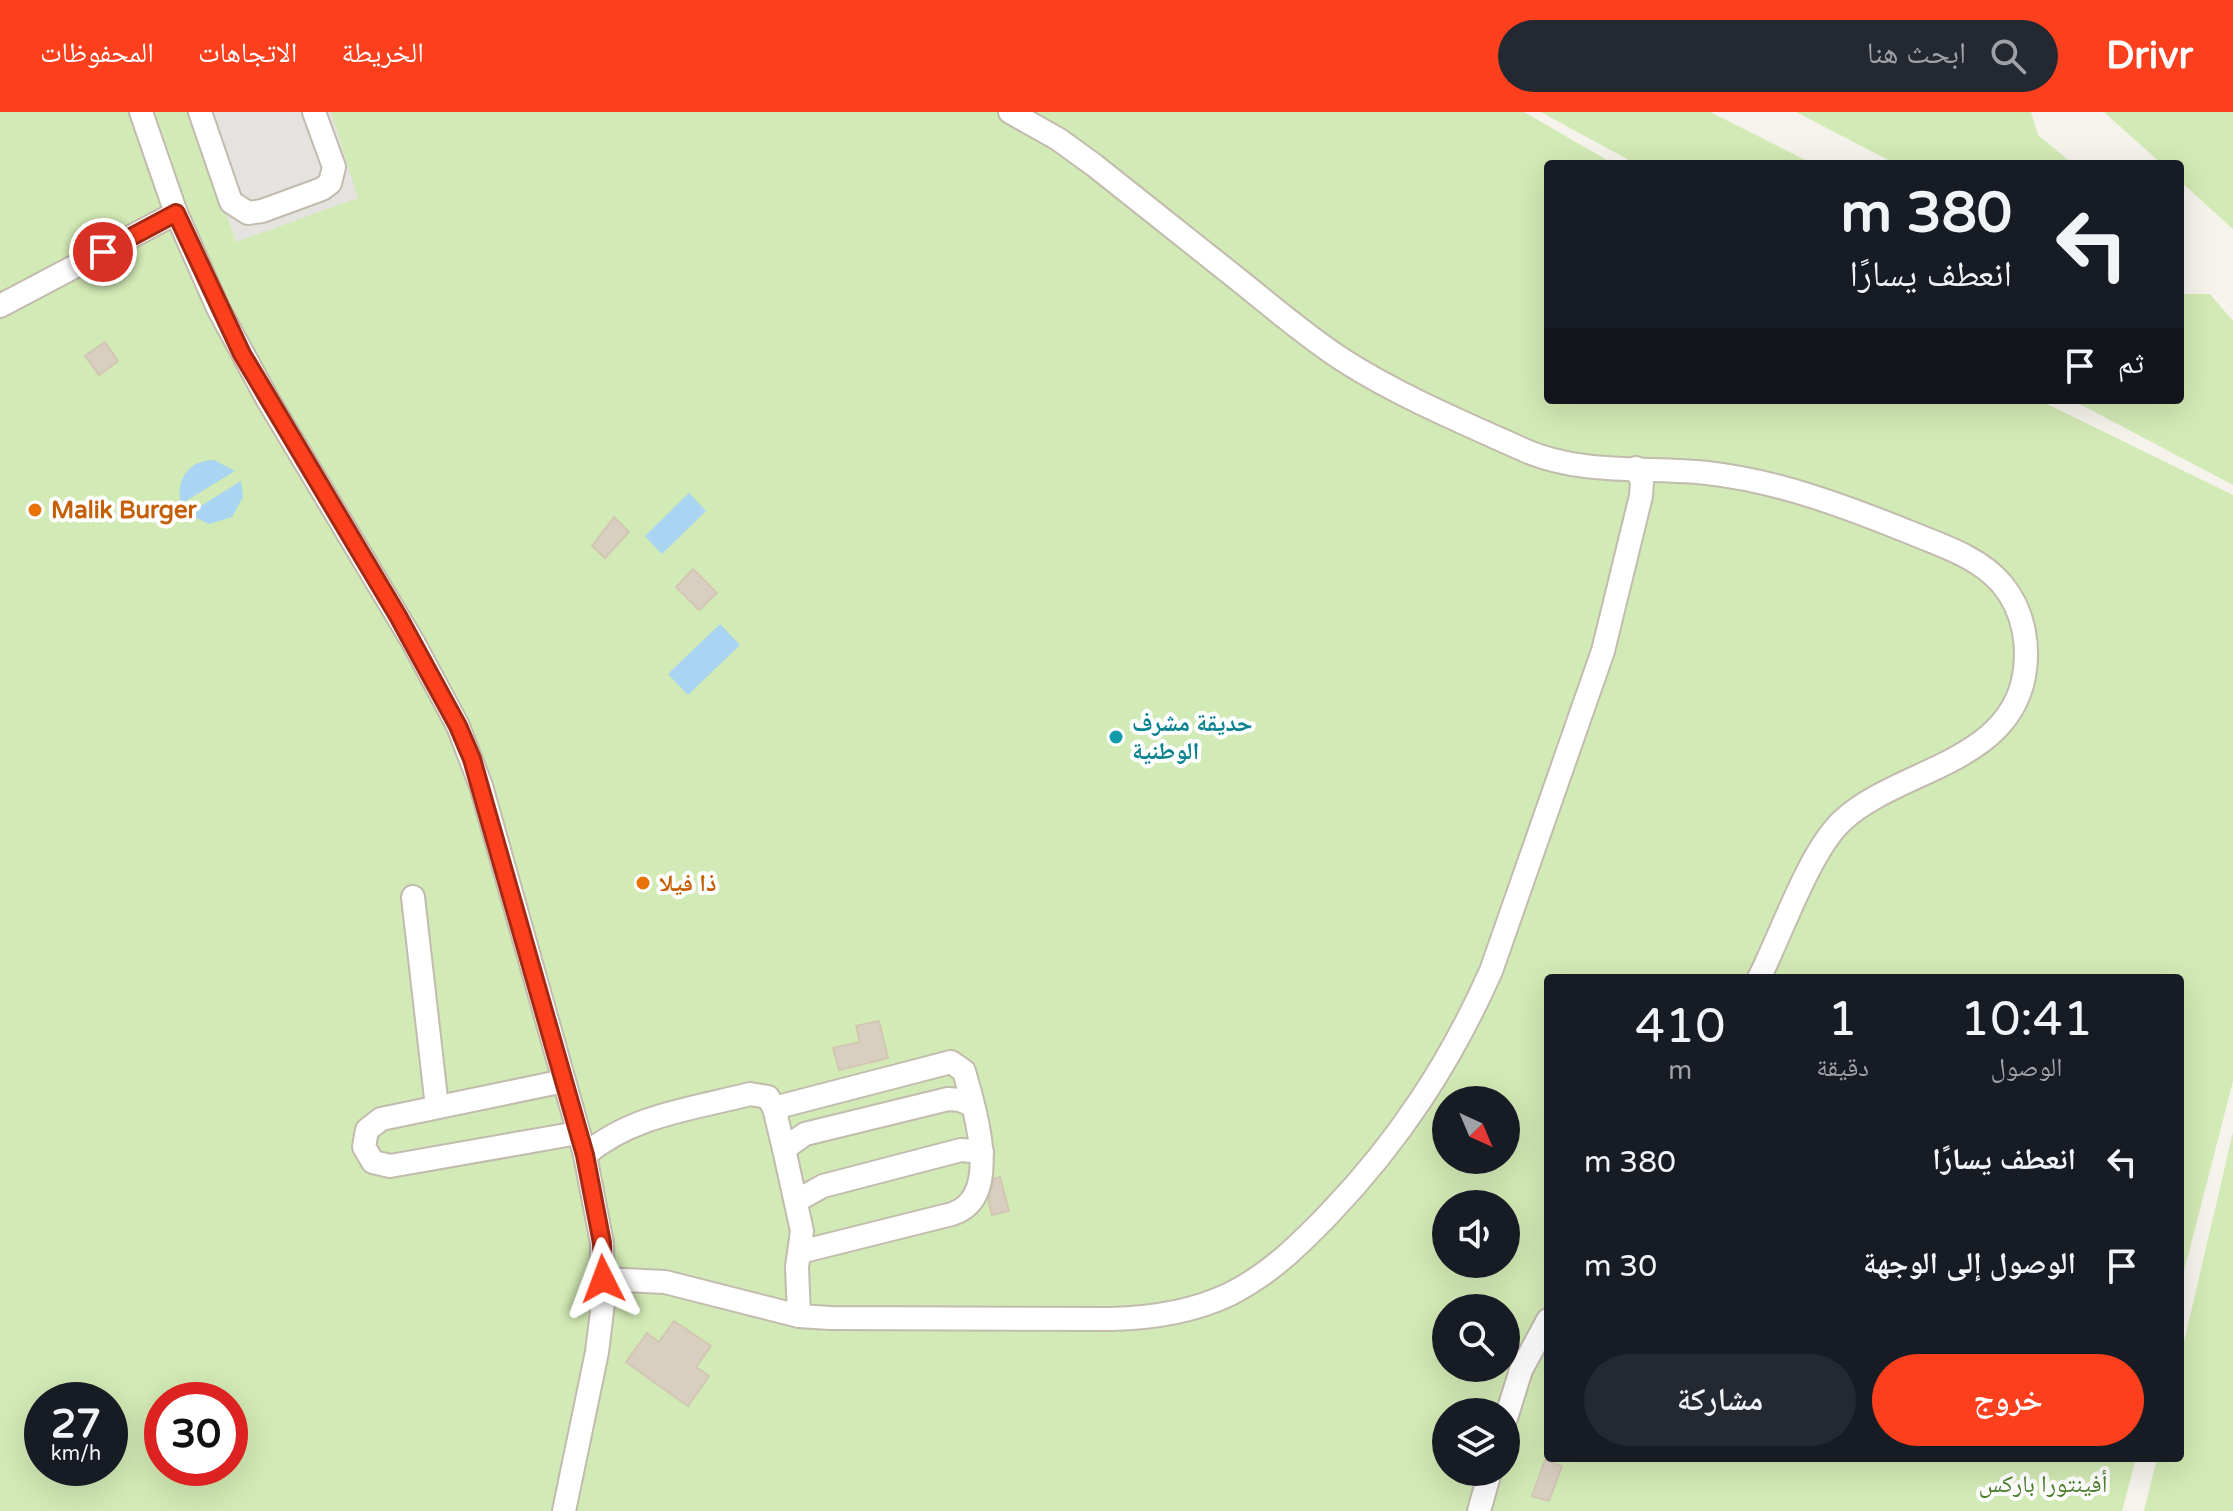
<!DOCTYPE html>
<html lang="ar">
<head>
<meta charset="utf-8">
<style>
  body { margin:0; font-family:"Varela Round","Noto Naskh Arabic",sans-serif; background:#242831; color:#f1f3f6; direction:rtl; height:100vh; display:flex; flex-direction:column; font-size:30px; white-space:nowrap }
  * { box-sizing:border-box; margin:0 }
  p { font-size:26px; color:#9ea1a6 }
  .icon { flex:none; width:44px; height:44px; fill:none; stroke:currentColor; stroke-width:2; stroke-linecap:round; stroke-linejoin:round }
  .map { position:relative; flex:1; overflow:hidden; direction:ltr }
  .drawer { position:absolute; left:1544px; top:862px; width:640px; height:488px; display:flex; flex-direction:column; background:#171b24; border-radius:8px; box-shadow:0 8px 32px #0002; direction:rtl }
  .drawer>* { flex:none }
  .hud { position:absolute; left:1544px; top:48px; width:640px; height:244px; border-radius:8px; box-shadow:0 8px 32px #0002; direction:rtl; background:#171b24; color:#f1f3f6; overflow:hidden }
  .needle { width:52px; rotate:136deg }
  .buttons { position:absolute; left:1432px; top:974px; display:grid; gap:16px }
  .buttons a { display:grid; place-items:center; width:88px; height:88px; border-radius:50%; background:#171b24; box-shadow:0 8px 32px #0002; font-size:40px }
  .speed { position:absolute; left:24px; top:1270px; display:flex; gap:16px; font-size:40px; font-weight:700; text-align:center }
  .speed>* { display:grid; place-content:center; width:104px; height:104px; border-radius:50%; background:#171b24; box-shadow:0 8px 32px #0002; line-height:1 }
  .speed small { font-size:20px; font-weight:400 }
  .speed .limit { border:12px solid #d22; background:#fff; color:#111 }
  .pin { position:absolute; display:grid; place-items:center; width:68px; height:68px; color:#fff; margin:-34px; border:4px solid #fff; border-radius:50%; box-shadow:0 2px 8px #0007 }
  .me { position:absolute; width:88px; margin:-44px; rotate:357deg; stroke-linejoin:round; filter:drop-shadow(0 0 6px #0008) }
  .turn { display:flex; align-items:center; gap:28px; height:168px; padding:0 40px; font-size:36px }
  .turn .icon { width:104px; height:104px; stroke-width:2.5 }
  .turn b { display:block; font-size:56px; line-height:68px }
  .then { display:flex; align-items:center; height:76px; padding:0 40px; background:#0003; gap:16px; font-size:30px }
  .eta { display:flex; justify-content:space-evenly; align-items:center; height:136px; text-align:center }
  .eta b { font-size:48px; font-weight:600; line-height:56px }
  .cta { display:flex; gap:16px; margin-top:auto; padding:16px 40px }
  .cta a { flex:1; height:92px; border-radius:48px; background:#fc3f1d; color:#fff; font-size:32px; font-weight:600; line-height:92px; text-align:center }
  .cta a+a { background:#242831; color:#f1f3f6 }
  ul { padding:0; list-style:none }
  li { display:flex; align-items:center; gap:24px; height:104px; padding:0 40px }
  li div { flex:1 }
  li b { display:block; font-size:30px }
  li em { font-style:normal }
  header { display:flex; align-items:center; gap:48px; box-sizing:border-box; height:112px; padding:0 40px; background:#fc3f1d; color:#fff }
  header strong { font-size:38px }
  nav { display:flex; gap:44px; margin-inline-start:auto; font-size:28px }
  .search { width:560px; height:72px; background:#242831; display:flex; align-items:center; gap:20px; box-sizing:border-box; padding:0 28px; border-radius:44px; color:#9ea1a6; font-size:30px }
  .map>svg:first-child { display:block }
  .green { fill:#d2eab5; fill-rule:evenodd }
  .parking { fill:#e5e3e0 }
  .water { fill:#a9d4f2 }
  .building { fill:#d8cfc1; stroke:#d3c7b4; stroke-width:2 }
  .lines { fill:none; stroke-linecap:round; stroke-linejoin:round }
  .minor-casing { stroke:#c2bbae; stroke-width:26 }
  .minor { stroke:#fff; stroke-width:22 }
  .route-casing { stroke:#a42913; stroke-width:20 }
  .route { stroke:#fc3f1d; stroke-width:14 }
  .food-dot { fill:#e8710a; stroke:#fff; stroke-width:3 }
  .culture-dot { fill:#0f9aa8; stroke:#fff; stroke-width:3 }
  .labels { text-anchor:middle; dominant-baseline:central; stroke-width:8; stroke-linejoin:round; paint-order:stroke }
  .food-label { font-size:24px; font-weight:bold; fill:#c56008; stroke:#fff; text-anchor:start }
  .culture-label { font-size:24px; font-weight:bold; fill:#0d838f; stroke:#fff; text-anchor:start }
  .park-label { font-size:24px; fill:#4a7f2a; stroke:#fff }
</style>
</head>
<body>
<header>
<strong>Drivr</strong>
<div class="search"><svg class="icon" aria-label="search" viewBox="0 0 24 24"><circle cx="10" cy="10" r="6"/><path d="M15 15l6 6"/></svg>ابحث هنا</div>
<nav><a>الخريطة</a><a>الاتجاهات</a><a>المحفوظات</a></nav>
</header>
<div class="map">
<svg width="2233" height="1399" viewBox="0 0 2233 1399">
  <rect width="100%" height="100%" fill="#f6f3ec"/>
  <!-- green -->
  <g class="green">
    <path d="M0,0H1524L1614,52H1548V288H2039L2233,383V969L2180,1175V866H1548V1346H2136L2122,1399H0ZM1446,988H1506V1048H1446ZM1446,1092H1506V1152H1446ZM1446,1196H1506V1256H1446ZM42,1288H110V1356H42ZM162,1288H230V1356H162ZM1446,1300H1506V1360H1446Z"/>
    <polygon points="1541,0 1710,0 1813,52 1636,52"/>
    <polygon points="1796,0 2031,0 2038,23 2073,52 1896,52"/>
    <polygon points="2104,0 2233,0 2233,117 2180,69 2180,52 2162,52"/>
    <polygon points="2180,182 2210,182 2233,209 2233,373 2072,288 2180,288"/>
    <polygon points="2233,1020 2233,1399 2144,1399 2157,1346 2180,1346 2180,1247"/>
  </g>
  <!-- parking -->
  <polygon class="parking" points="191,0 331,0 358,86 236,130"/>
  <!-- water -->
  <g class="water">
    <path d="M214,348L235,359L181,392C175,368 189,348 214,348Z"/>
    <polygon points="241,369 243,385 232,405 209,412 188,402"/>
    <polygon points="689,381 706,399 662,442 645,424"/>
    <polygon points="720,512 740,533 688,583 668,562"/>
  </g>
  <!-- building -->
  <g class="building">
    <polygon points="105,230 118,249 99,263 85,244"/>
    <polygon points="614,405 629,420 605,446 592,434"/>
    <polygon points="693,457 717,481 699,498 676,475"/>
    <polygon points="879,909 888,946 839,958 833,936 860,930 856,914"/>
    <polygon points="1000,1065 1009,1099 992,1103 988,1087 994,1067"/>
    <polygon points="674,1209 711,1234 696,1255 709,1264 688,1294 626,1250 647,1221 659,1230"/>
    <polygon points="1545,1348 1562,1354 1549,1389 1532,1384"/>
  </g>
  <g class="lines">
    <defs>
      <g id="minor">
        <polyline points="141,0 176,101 218,196 268,288 413,530 458,614 481,674 585,1043 602,1131 603,1191 597,1240 564,1399"/>
        <polyline points="200,0 231,90 248,101 262,99 322,77 330,71 334,55 314,0"/>
        <path d="M1010,0L1058,27L1094,53C1144,93 1195,133 1245,173C1277,199 1309,226 1343,248C1399,284 1464,311 1524,338C1580,363 1647,355 1707,361C1779,369 1847,395 1914,422C1945,435 1978,445 2001,471C2025,499 2031,538 2022,573C2000,653 1895,659 1842,709C1809,740 1781,823 1759,866"/>
        <polyline points="0,194 176,101"/>
        <polyline points="413,785 437,995"/>
        <polyline points="564,969 381,1007 367,1018 364,1035 373,1050 390,1054 578,1021"/>
        <path d="M774,996L951,950L964,959C974,996 1004,1086 952,1102L800,1140"/>
        <polyline points="784,1037 805,1022 948,987 960,988 972,993"/>
        <path d="M585,1043C632,1003 692,997 750,982L768,985L774,996L784,1037L802,1119L797,1155L799,1204"/>
        <polyline points="796,1089 823,1074 961,1038 982,1040"/>
        <path d="M603,1167L665,1170L799,1204L830,1206L1111,1207C1152,1206 1193,1200 1230,1182C1270,1162 1299,1133 1329,1102C1399,1029 1450,951 1491,859L1603,539L1641,384L1642,370L1636,356"/>
        <polyline points="1506,1306 1521,1258 1548,1208"/>
        <polyline points="1479,1399 1490,1360"/>
      </g>
    </defs>
    <!-- minor casing -->
    <use href="#minor" class="minor-casing"/>
    <!-- minor -->
    <use href="#minor" class="minor"/>
  </g>
  <g class="lines">
    <defs>
      <polyline id="route" points="103,140 176,101 242,242 398,504 458,614 472,647 585,1043 602,1131 603,1167"/>
    </defs>
    <!-- route casing -->
    <use href="#route" class="route-casing"/>
    <!-- route -->
    <use href="#route" class="route"/>
  </g>
  <!-- markers -->
  <g class="food-dot">
    <circle cx="35" cy="398" r="8"/>
    <circle cx="643" cy="771" r="8"/>
  </g>
  <circle class="culture-dot" cx="1116" cy="625" r="8"/>
  <g class="labels">
    <!-- food labels -->
    <g class="food-label">
      <text x="51" y="398">Malik Burger</text>
      <text x="659" y="771">ذا فيلا</text>
    </g>
    <!-- culture labels -->
    <g class="culture-label">
      <text x="1132" y="611">حديقة مشرف<tspan x="1132" dy="28">الوطنية</tspan></text>
    </g>
    <!-- park labels -->
    <g class="park-label">
      <text x="2043" y="1372">أفينتورا باركس</text>
    </g>
  </g>
</svg>
<div class="buttons">
<a><svg class="needle" viewBox="-14 -14 28 28"><path d="M0-13l5 13h-10z" fill="#e53935"/><path d="M0 13l5-13h-10z" fill="#9ea1a6"/></svg></a>
<a><svg class="icon" aria-label="sound" viewBox="0 0 24 24"><path d="M4 9h4l5-4v14l-5-4H4zM17 9q2 3 0 6"/></svg></a>
<a><svg class="icon" aria-label="search" viewBox="0 0 24 24"><circle cx="10" cy="10" r="6"/><path d="M15 15l6 6"/></svg></a>
<a><svg class="icon" aria-label="layers" viewBox="0 0 24 24"><path d="M12 4l9 5-9 5-9-5zM3 14l9 5 9-5"/></svg></a>
</div>
<div class="speed"><div>27<small>km/h</small></div><div class="limit">30</div></div>
<div class="pin" style="left:103px;top:140px;background:#d93025"><svg class="icon" aria-label="arrive" viewBox="0 0 24 24"><path d="M6 21V4h12l-3 4 3 4H6"/></svg></div>
<svg class="me" style="left:603px;top:1167px" viewBox="-20 -20 40 40"><path d="M0-17L14 15 0 8-14 15z" fill="#fc3f1d" stroke="#fff" stroke-width="4"/></svg>
<div class="hud">
<div class="turn"><svg class="icon" aria-label="left" viewBox="0 0 24 24"><path d="M17 20v-9H6M10 6l-5 5 5 5"/></svg><div><b>380 m</b>انعطف يسارًا</div></div>
<div class="then">ثم<svg class="icon" aria-label="arrive" viewBox="0 0 24 24"><path d="M6 21V4h12l-3 4 3 4H6"/></svg></div>
</div>
<section class="drawer">
<div class="eta">
<div><b>10:41</b><p>الوصول</p></div>
<div><b>1</b><p>دقيقة</p></div>
<div><b>410</b><p>m</p></div>
</div>
<ul>
<li><svg class="icon" aria-label="left" viewBox="0 0 24 24"><path d="M17 20v-9H6M10 6l-5 5 5 5"/></svg><div><b>انعطف يسارًا</b></div><em>380 m</em></li>
<li><svg class="icon" aria-label="arrive" viewBox="0 0 24 24"><path d="M6 21V4h12l-3 4 3 4H6"/></svg><div><b>الوصول إلى الوجهة</b></div><em>30 m</em></li>
</ul>
<div class="cta"><a>خروج</a><a>مشاركة</a></div>
</section>
</div>
</body>
</html>
